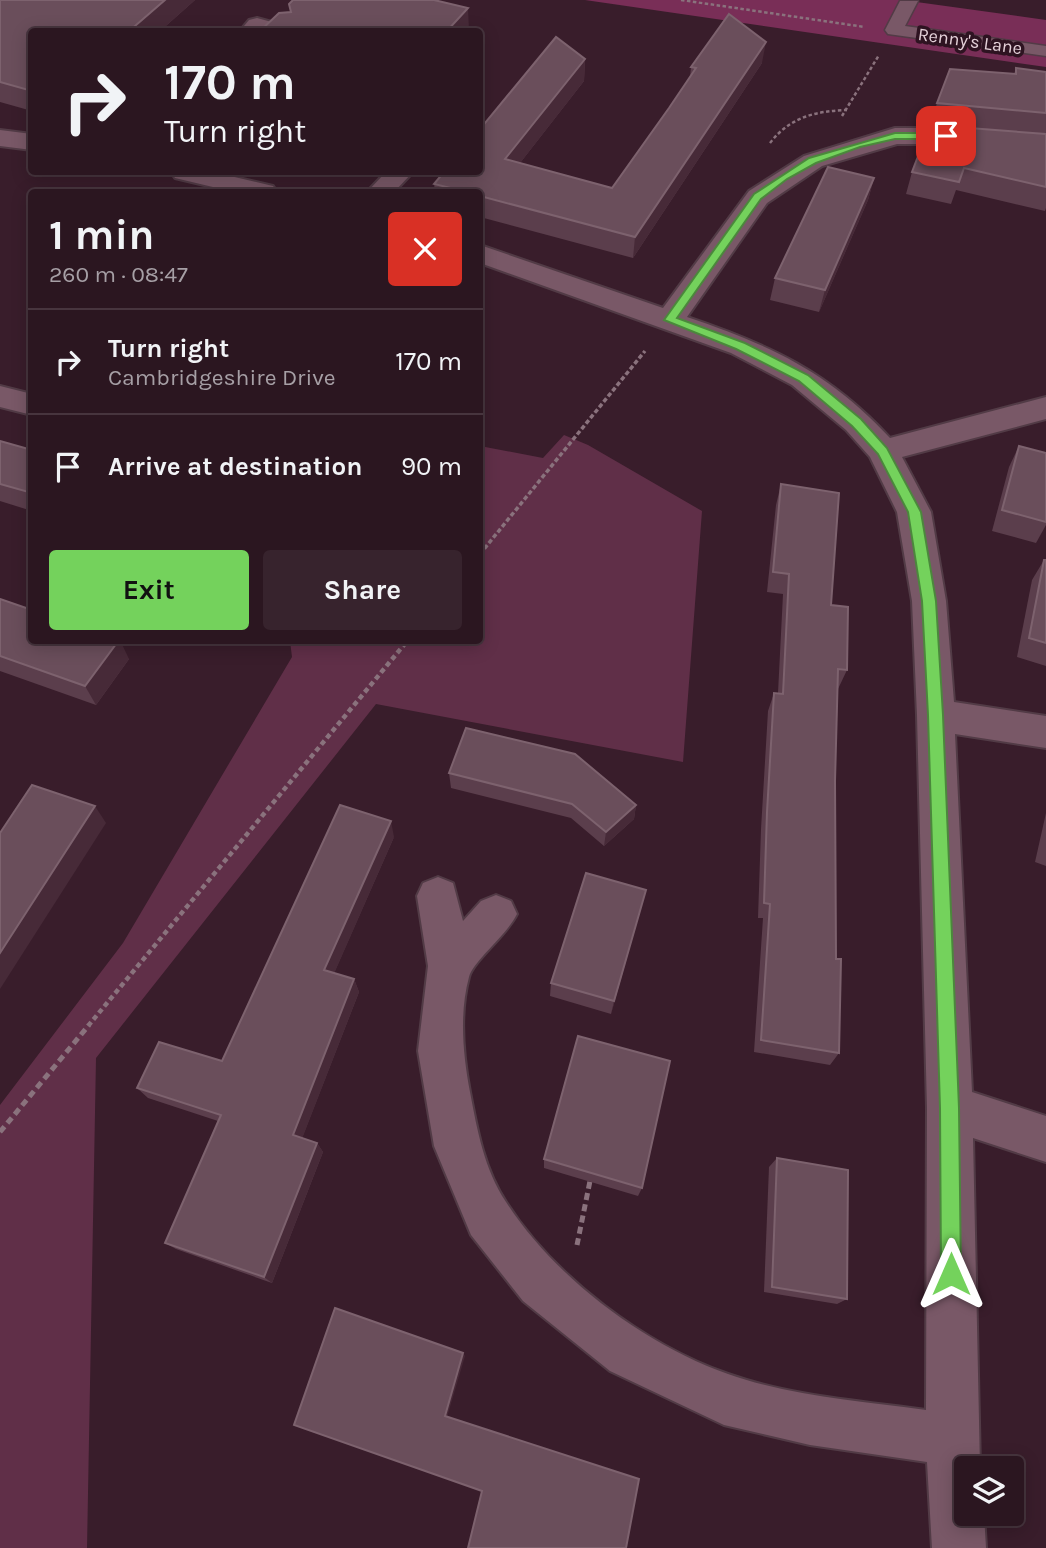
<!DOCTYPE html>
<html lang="en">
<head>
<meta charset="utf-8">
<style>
  body { margin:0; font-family:Karla,sans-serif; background:#37232d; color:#f1f3f6; height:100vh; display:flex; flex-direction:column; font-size:26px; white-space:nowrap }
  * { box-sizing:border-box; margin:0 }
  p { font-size:23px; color:#a69fa5 }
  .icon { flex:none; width:38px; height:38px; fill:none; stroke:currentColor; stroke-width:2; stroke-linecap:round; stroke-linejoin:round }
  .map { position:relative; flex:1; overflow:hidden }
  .side { position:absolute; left:28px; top:189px; width:455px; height:455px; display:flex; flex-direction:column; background:#2b1620; border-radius:7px; box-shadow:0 4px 18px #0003,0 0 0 2px #47353e }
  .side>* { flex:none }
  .hud { position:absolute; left:28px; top:28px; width:455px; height:147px; border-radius:7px; box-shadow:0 4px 18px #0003,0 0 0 2px #47353e; background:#2b1620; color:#f1f3f6; overflow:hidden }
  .buttons { position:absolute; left:954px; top:1456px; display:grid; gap:14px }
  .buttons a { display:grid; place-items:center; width:70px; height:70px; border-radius:7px; background:#2b1620; box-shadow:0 4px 18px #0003,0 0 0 2px #47353e; font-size:35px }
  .pin { position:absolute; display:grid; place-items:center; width:60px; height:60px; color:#fff; margin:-30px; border-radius:14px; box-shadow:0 4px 10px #0006 }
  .me { position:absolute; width:77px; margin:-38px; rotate:0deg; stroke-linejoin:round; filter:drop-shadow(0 0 5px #0008) }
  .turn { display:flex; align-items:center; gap:24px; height:147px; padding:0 21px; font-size:32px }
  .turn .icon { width:91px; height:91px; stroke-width:2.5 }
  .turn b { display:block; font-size:49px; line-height:60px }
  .round { display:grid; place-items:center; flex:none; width:74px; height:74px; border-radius:7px; background:#37232d }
  .headline { display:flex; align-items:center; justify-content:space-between; height:119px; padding:0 21px }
  h1 { font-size:42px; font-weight:700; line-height:52px }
  .button { display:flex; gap:14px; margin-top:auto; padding:14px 21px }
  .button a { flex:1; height:80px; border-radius:7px; background:#74d25c; color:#111; font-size:28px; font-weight:700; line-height:80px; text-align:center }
  .button a+a { background:#37232d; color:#f1f3f6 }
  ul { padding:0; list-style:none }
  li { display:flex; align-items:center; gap:21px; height:105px; padding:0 21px; border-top:2px solid #47353e }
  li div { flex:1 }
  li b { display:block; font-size:26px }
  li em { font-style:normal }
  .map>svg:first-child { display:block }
  .green { fill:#602f48 }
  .forest { fill:#792e57 }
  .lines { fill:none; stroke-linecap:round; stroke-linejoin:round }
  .service-casing { stroke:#523b46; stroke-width:3 }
  .minor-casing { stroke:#523b46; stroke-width:4 }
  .path-far3 { stroke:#8a727d; stroke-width:2.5; stroke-dasharray:3.5 2.5; stroke-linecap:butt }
  .path-far2 { stroke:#8a727d; stroke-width:3.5; stroke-dasharray:4.5 2.5; stroke-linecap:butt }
  .path-far1 { stroke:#8a727d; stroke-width:4.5; stroke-dasharray:5 3.5; stroke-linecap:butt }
  .path { stroke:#8a727d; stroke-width:5; stroke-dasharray:7 4.5; stroke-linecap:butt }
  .service { fill:#795867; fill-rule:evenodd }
  .minor { fill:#795867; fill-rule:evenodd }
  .wall { fill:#5b3e4c }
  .shaded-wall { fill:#472a38 }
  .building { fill:#6a4e5b; stroke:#7d626e; stroke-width:2 }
  .route { fill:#74d25c; stroke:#4b883c; stroke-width:2 }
  .labels { text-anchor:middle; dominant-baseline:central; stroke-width:7; stroke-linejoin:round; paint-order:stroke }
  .far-street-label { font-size:18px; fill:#e4d0d8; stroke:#2e1321 }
</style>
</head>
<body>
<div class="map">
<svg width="1046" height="1548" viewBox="0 0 1046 1548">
  <rect width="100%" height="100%" fill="#391d2b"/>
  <!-- green -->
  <polygon class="green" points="564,435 588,445 702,511 683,762 376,704 96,1058 87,1548 0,1548 0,1105 123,943 292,657 290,641 480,640 480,446 543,458"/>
  <!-- forest -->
  <polygon class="forest" points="585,0 902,0 1046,20 1046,67"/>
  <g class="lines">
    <defs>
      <polygon id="service" points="900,1 918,1 905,26 1046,46 1046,56 888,34 885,30"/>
      <g id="minor">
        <polygon points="257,18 290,27 293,32 239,32 249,20"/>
        <path d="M895,128H946L1046,138V154L946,144H897L822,166L767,203L687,317C770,345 829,372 890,438L1046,397V419L902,457L931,512L946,601L954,702L1046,716V748L955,734L972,1092L1046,1116V1162L973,1138L980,1468H966V1514H984L986,1548H932L927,1462L810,1445L724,1425L610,1371L523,1301L471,1235L434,1146L418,1051L428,966L417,896L423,883L438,877L453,883L463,921L481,901L496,895L511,901L517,914C507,935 473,961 469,977C459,1014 463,1055 470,1092C477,1129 484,1169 506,1202C554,1277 645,1345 728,1374C790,1396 861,1401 926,1410L927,1108L917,715L912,601L897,512L870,457L846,430L792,385L731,353L480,263V245L663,308L749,191L804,156Z"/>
        <polygon points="0,130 32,134 32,150 0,146"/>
        <polygon points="171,172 213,172 273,186 277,192 234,192 175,178"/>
        <polygon points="386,172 413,172 394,192 367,192"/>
        <polygon points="0,386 32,394 32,415 0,407"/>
      </g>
    </defs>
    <!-- service casing -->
    <use href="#service" class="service-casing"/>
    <!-- minor casing -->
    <use href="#minor" class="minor-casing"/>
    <!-- path-far3 -->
    <g class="path-far3">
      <polyline points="681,0 865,27"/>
      <polyline points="842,116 879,55"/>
      <path d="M770,143C790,117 816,111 847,110"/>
    </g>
    <!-- path-far2 -->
    <polyline class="path-far2" points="480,554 645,351"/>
    <!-- path-far1 -->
    <polyline class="path-far1" points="88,1026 408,640"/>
    <!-- path -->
    <g class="path">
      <polyline points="0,1132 89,1025"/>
      <polyline points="577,1245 590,1181"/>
    </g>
    <!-- service -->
    <use href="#service" class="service"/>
    <!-- minor -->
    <use href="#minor" class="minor"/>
  </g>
  <!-- wall -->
  <g class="wall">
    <polygon points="0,0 195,0 159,32 32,32 32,111 0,102"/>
    <polygon points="585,59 584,81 520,163 612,188 669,108 690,78 691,67 762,63 633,258 480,217 480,192 435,192 434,184"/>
    <polygon points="1016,68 1046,72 1046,208 1045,211 956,190 951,204 906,194 912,172 931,125 937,103 1014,74"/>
    <polygon points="874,178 868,200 819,312 770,300 775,278"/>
    <polygon points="0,441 32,450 32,511 0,501"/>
    <polygon points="1019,446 1046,453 1046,525 1036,543 992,531 1009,467"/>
    <polygon points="781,484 831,605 847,670 838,689 835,781 836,959 839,1053 830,1065 754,1052 763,918 758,918 761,829 768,711 774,693 778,693 783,594 767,592 776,505"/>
    <polygon points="1044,560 1046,560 1046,666 1017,657 1032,580"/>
    <polygon points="0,599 129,659 96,705 0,671"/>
    <polygon points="449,773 636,805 634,819 604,846 571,818 451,788"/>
    <polygon points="1046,813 1046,866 1035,862"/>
    <polygon points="394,837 334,973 354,979 359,992 302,1138 317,1143 323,1152 272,1283 176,1249 165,1243 218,1121 148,1098 137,1088 222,1061"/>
    <polygon points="646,890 611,1014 550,996 551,983"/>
    <polygon points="777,1158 847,1299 837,1304 764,1292 769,1167"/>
    <polygon points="544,1159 642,1188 638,1196 544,1168"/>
  </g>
  <!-- shaded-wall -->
  <g class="shaded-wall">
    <polygon points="165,0 195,0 159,32 128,32"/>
    <polygon points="468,8 469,30 467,32 446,32"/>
    <polygon points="766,42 762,63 633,258 635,237"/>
    <polygon points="585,59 584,81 506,181 505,159"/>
    <polygon points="874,178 868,200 819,312 825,290"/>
    <polygon points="119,640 120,640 129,659 96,705 85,686"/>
    <polygon points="636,805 634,819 604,846 606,832"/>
    <polygon points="95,806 106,823 0,989 0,953"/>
    <polygon points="391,821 394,837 330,983 324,970"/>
    <polygon points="646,890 642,905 611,1014 614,1001"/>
    <polygon points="354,979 359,992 300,1144 293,1135"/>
    <polygon points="317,1143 323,1152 272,1283 264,1277"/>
    <polygon points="463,1353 465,1356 447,1417 445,1416"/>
  </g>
  <!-- building -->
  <g class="building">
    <polygon points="0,0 165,0 128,32 32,32 32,91 0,82"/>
    <polygon points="293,0 434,0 468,8 446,32 259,32 279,13 291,12 289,4"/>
    <polygon points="729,14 766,42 635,237 480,196 480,192 467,192 434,184 444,172 480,172 480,129 556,37 585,59 505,159 612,188 669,108 696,68 691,67"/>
    <polygon points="1016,68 1046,72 1046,113 937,103 950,69 1016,74"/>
    <polygon points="930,125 1046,134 1046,187 964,168 959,182 912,172"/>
    <polygon points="828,167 874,178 825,290 775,278"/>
    <polygon points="0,441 32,450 32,493 0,484"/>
    <polygon points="1019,446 1046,453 1046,522 1002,510"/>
    <polygon points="781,484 839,493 831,605 848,607 847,670 838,669 835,781 836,959 841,959 839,1053 761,1040 770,904 764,903 767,812 774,693 783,694 789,574 773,572"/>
    <polygon points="1044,560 1046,560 1046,643 1029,638"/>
    <polygon points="0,599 32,610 32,640 119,640 85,686 0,656"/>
    <polygon points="466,728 575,754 636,805 606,832 572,804 449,773"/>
    <polygon points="32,785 95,806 0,953 0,833"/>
    <polygon points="340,805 391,821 324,970 354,979 293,1135 317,1143 264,1277 165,1243 221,1115 137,1088 159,1042 222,1061"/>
    <polygon points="586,873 646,890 614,1001 551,983"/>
    <polygon points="578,1036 670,1061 642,1188 544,1159"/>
    <polygon points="777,1158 848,1170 847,1299 772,1287"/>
    <polygon points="335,1308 463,1353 445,1416 639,1479 626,1548 468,1548 482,1491 294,1425"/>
  </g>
  <!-- route -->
  <polygon class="route" points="895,133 946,133 951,136 946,139 895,139 860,147 816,163 787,179 761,199 677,318 745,343 808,375 861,419 887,448 921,512 936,601 943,715 959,1108 961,1274 958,1281 951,1284 943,1281 941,1274 940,1108 928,715 922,601 908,512 878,454 852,426 799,381 736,349 664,320 754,194 809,158"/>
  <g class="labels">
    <!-- far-street labels -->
    <g class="far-street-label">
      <text transform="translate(970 41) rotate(8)">Renny's Lane</text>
    </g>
  </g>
</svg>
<div class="buttons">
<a><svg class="icon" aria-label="layers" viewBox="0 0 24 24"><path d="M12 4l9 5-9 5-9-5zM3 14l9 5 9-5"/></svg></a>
</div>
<div class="pin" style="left:946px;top:136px;background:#d93025"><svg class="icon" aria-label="arrive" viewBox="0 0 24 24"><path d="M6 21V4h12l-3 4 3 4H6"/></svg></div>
<svg class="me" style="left:951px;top:1274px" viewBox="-20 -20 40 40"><path d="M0-17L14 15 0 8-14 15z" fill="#74d25c" stroke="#fff" stroke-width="4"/></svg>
<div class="hud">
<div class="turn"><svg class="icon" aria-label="right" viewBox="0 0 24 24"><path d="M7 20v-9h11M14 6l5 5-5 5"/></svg><div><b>170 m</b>Turn right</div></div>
</div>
<section class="side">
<div class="headline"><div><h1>1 min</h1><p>260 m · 08:47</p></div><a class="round" style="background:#d93025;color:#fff"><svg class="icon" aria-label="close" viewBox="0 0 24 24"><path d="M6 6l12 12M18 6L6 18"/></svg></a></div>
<ul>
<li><svg class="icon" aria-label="right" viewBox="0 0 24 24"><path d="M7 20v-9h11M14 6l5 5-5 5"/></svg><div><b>Turn right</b><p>Cambridgeshire Drive</p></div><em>170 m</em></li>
<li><svg class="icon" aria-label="arrive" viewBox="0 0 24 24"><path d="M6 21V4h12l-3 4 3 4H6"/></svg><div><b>Arrive at destination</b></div><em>90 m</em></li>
</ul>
<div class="button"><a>Exit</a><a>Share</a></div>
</section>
</div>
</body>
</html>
